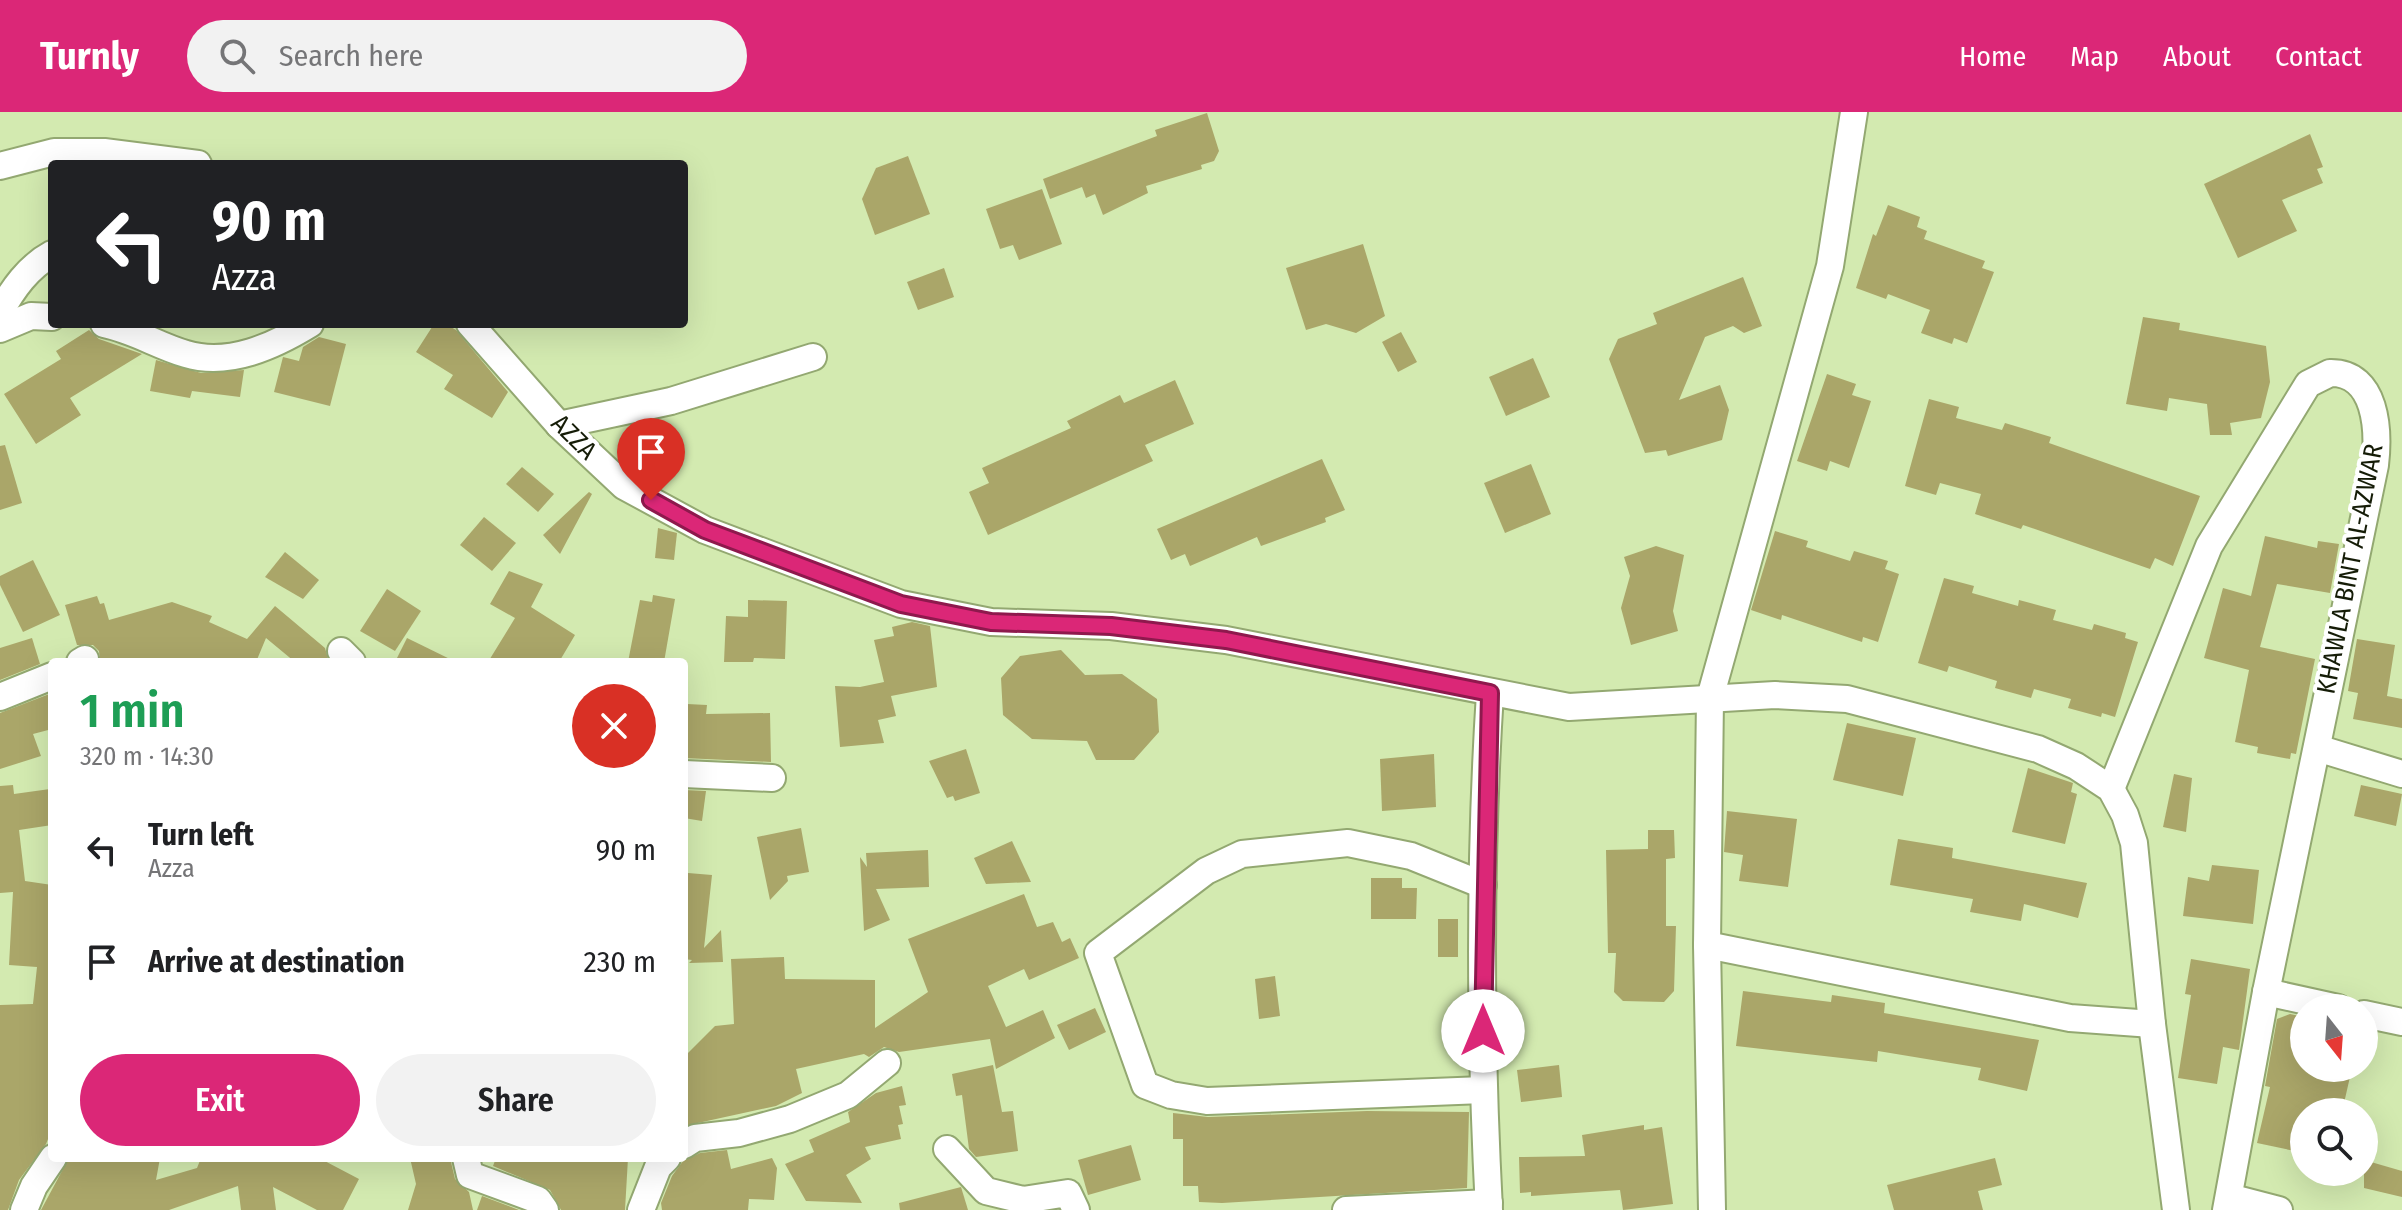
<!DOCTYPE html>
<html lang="en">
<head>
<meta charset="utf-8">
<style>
  body { margin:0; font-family:"Fira Sans Condensed",sans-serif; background:#f2f2f2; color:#202124; height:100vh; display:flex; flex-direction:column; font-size:30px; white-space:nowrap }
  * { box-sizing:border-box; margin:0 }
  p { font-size:26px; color:#757577 }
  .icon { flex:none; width:44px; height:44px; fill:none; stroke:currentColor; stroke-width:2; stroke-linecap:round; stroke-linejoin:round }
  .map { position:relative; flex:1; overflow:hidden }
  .details { position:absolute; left:48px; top:546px; width:640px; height:504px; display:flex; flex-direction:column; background:#fff; border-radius:8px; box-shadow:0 8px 32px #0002 }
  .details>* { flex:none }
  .top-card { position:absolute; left:48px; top:48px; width:640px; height:168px; border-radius:8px; box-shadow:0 8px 32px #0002; background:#202124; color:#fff; overflow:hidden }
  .needle { width:52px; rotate:163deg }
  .controls { position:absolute; left:2290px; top:882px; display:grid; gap:16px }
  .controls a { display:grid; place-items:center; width:88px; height:88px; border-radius:50%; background:#fff; box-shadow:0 8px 32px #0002; font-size:40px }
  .pin { position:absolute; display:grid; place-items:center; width:68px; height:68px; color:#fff; margin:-82px -34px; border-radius:50% 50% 50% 0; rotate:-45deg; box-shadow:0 0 8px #0007 }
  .pin .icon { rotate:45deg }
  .me { position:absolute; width:88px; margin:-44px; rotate:0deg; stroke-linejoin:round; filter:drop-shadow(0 0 6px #0008) }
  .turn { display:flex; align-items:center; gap:28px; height:168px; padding:0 32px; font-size:36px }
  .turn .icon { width:104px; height:104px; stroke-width:2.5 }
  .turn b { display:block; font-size:56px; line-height:68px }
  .round { display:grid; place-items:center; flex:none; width:84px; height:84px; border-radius:42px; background:#f2f2f2 }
  .headline { display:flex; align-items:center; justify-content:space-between; height:136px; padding:0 32px }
  h1 { font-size:48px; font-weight:600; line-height:60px; color:#1e9e55 }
  .action { display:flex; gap:16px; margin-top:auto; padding:16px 32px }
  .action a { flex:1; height:92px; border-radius:48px; background:#db2777; color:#fff; font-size:32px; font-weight:600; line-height:92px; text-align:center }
  .action a+a { background:#f2f2f2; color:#202124 }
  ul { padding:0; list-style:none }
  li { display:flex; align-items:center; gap:24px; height:112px; padding:0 32px }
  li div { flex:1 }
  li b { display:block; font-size:30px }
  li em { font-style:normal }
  header { display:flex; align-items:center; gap:48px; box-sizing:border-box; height:112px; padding:0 40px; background:#db2777; color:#fff }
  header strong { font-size:38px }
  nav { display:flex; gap:44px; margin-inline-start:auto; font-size:28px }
  .search { width:560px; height:72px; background:#f2f2f2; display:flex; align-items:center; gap:20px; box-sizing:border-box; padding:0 28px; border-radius:44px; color:#757577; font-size:30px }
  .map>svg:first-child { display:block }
  .building { fill:#aaa669 }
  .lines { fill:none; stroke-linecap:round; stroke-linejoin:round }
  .minor-casing { stroke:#93a871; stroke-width:30 }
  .minor { stroke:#fff; stroke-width:26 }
  .route-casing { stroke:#8e194d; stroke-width:20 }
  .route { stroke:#db2777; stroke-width:14 }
  .labels { text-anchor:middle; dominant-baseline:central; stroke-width:8; stroke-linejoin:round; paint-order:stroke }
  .street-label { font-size:26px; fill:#151c07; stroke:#fff }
</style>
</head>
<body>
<header>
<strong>Turnly</strong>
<div class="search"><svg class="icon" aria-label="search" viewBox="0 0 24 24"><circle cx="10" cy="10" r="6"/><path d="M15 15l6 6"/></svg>Search here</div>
<nav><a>Home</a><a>Map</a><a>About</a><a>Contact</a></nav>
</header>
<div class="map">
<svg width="2402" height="1098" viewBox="0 0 2402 1098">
  <rect width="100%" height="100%" fill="#d3eab0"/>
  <!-- building -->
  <g class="building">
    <polygon points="1207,1 1219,39 1214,49 1201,53 1202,57 1146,74 1148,81 1103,103 1095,82 1086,86 1082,75 1050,87 1043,67 1157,24 1155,18"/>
    <polygon points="2310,22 2323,55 2317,57 2323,71 2282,88 2297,119 2238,146 2204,72"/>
    <polygon points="908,44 930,102 875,123 862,87 876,56"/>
    <polygon points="1042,77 1062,132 1019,148 1013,133 1000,137 986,97"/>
    <polygon points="1888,93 1920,105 1917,115 1927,119 1924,127 1985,149 1982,156 1994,160 1967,231 1954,226 1952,232 1921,221 1930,198 1888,182 1886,187 1856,176 1873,122 1876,124"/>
    <polygon points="1363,132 1385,204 1356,221 1326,212 1306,218 1286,156"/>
    <polygon points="944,156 954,185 918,198 907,170"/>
    <polygon points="1743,165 1762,214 1744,221 1733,214 1705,225 1679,288 1720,273 1729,298 1722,328 1668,344 1666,338 1645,341 1609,247 1618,227 1657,212 1653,201"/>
    <polygon points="2143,205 2180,211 2179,218 2266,234 2270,270 2261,306 2230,311 2232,323 2210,323 2207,292 2169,286 2167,299 2126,292"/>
    <polygon points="434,212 446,212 456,218 508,280 492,306 444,277 453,263 416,240"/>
    <polygon points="89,218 99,227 142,242 70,286 81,303 36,332 4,282 61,247 56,239"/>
    <polygon points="1401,220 1417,250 1398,260 1382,230"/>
    <polygon points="319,225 346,232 330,294 274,280 283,245 299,249 303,235"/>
    <polygon points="1533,246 1550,285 1506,304 1489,265"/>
    <polygon points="156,248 201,261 244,258 240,285 192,279 190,286 150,279"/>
    <polygon points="1827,262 1856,272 1852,283 1871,289 1849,356 1830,349 1827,359 1797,349"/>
    <polygon points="1175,268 1194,312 1145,333 1153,349 988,423 969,380 989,371 982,356 1071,316 1067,309 1120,283 1124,291"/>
    <polygon points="1929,287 1959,295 1956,306 2002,318 2005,311 2051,325 2049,331 2200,384 2173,454 2155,446 2150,457 2023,413 2021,417 1975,402 1981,382 1940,371 1936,383 1905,374"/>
    <polygon points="5,333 22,391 0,398 0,334"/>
    <polygon points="1322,347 1345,398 1325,406 1326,410 1261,434 1257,425 1190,454 1185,442 1171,448 1157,417"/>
    <polygon points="1531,352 1551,402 1505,421 1484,371"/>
    <polygon points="522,355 554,382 538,400 506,372"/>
    <polygon points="589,380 592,382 560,442 543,423"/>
    <polygon points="484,405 516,431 492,459 460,433"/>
    <polygon points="658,416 677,421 674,448 655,446"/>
    <polygon points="1775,419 1808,429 1806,435 1850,449 1854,439 1888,449 1885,457 1899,462 1878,530 1863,525 1862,530 1782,503 1781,508 1751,498"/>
    <polygon points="2265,424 2317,436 2318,429 2339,432 2330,481 2277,472 2260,535 2315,547 2296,642 2291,641 2290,647 2257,641 2258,635 2235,630 2249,558 2204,546 2223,476 2251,484"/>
    <polygon points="1656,434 1684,443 1673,499 1678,519 1631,533 1621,496 1630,464 1624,445"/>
    <polygon points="285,440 319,468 303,487 265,465"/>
    <polygon points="33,448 60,503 23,520 0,473 0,464"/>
    <polygon points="509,459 543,472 531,495 575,523 559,550 488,550 515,506 490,492"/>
    <polygon points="1944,466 1974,474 1972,481 2018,494 2019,488 2056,498 2053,508 2092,518 2094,512 2126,521 2125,526 2138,530 2115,605 2102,601 2101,605 2068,596 2071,587 2034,577 2031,586 1995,576 1997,569 1949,554 1947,560 1918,551"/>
    <polygon points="387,477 421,499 395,539 360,519"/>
    <polygon points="653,483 675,487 664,550 628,550 640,488 652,490"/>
    <polygon points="97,484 100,492 104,491 109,508 172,490 212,504 209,510 247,527 275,494 325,536 329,550 295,550 266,526 256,550 100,550 99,539 93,533 77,533 65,493"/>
    <polygon points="748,488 787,489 785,547 754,546 753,550 724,550 726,504 748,505"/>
    <polygon points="912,510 930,514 937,575 891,584 896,604 878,608 884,631 840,635 835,574 860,575 884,570 874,528 894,524 892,515"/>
    <polygon points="32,526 40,552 0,568 0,536"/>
    <polygon points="407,526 456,550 395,550"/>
    <polygon points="2357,527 2395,533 2387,584 2402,587 2402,616 2353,607 2358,581 2348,579"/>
    <polygon points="1061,538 1085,563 1122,562 1157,587 1159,620 1134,648 1096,648 1087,629 1032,627 1003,603 1001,566 1020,544"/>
    <polygon points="52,581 52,617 33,622 41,644 0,657 0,601"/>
    <polygon points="687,592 707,593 706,602 770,601 771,650 684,646"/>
    <polygon points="1847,611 1916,626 1903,684 1833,668"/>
    <polygon points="966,637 980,681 955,689 953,684 947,686 929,649"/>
    <polygon points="1434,642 1436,695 1382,699 1380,647"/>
    <polygon points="2028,656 2073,671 2071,680 2077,682 2065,732 2012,720"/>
    <polygon points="2174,662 2192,666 2186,720 2163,715"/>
    <polygon points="13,673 14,682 50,677 52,690 52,713 19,718 25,769 52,773 52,1017 46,1032 19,1068 8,1098 0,1098 0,893 33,892 37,855 9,853 13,780 0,781 0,674"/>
    <polygon points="2361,673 2402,682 2396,714 2354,704"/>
    <polygon points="684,678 706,679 702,709 684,706"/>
    <polygon points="1727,699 1797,707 1788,775 1739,769 1743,743 1724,740"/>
    <polygon points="801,716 809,760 787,764 788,769 770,788 757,725"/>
    <polygon points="1648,718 1674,718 1675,746 1666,747 1666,814 1676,814 1674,879 1664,890 1623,889 1614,880 1616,841 1608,841 1606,738 1648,737"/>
    <polygon points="1898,727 1953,736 1952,746 2087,771 2078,806 2024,792 2021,809 1970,800 1973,787 1890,773"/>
    <polygon points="1012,729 1031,770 986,772 974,746"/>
    <polygon points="928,738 929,775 876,777 890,808 864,819 860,745 867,755 866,741"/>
    <polygon points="2212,753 2259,758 2253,812 2183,804 2188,765 2209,769"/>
    <polygon points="688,761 712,763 704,836 721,818 723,850 689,851 692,848 684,847"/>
    <polygon points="1371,766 1402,766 1402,776 1417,776 1416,807 1371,807"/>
    <polygon points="1024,782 1037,815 1053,810 1062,830 1070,826 1079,846 1029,868 1024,857 988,874 1006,915 1043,898 1055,926 996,957 990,927 899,940 884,935 869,945 864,942 796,957 802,981 776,994 684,1014 684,945 715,914 734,912 731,847 784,845 785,867 875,868 875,916 928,880 908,827"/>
    <rect x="1438" y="807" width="20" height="38"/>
    <polygon points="2191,847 2250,857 2239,938 2223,935 2217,972 2178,966 2191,883 2185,882"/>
    <polygon points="1275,864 1280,904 1259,907 1255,867"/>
    <polygon points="1743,879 1831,890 1832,883 1885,891 1884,901 2039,928 2027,979 1978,968 1981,956 1878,939 1877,950 1736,934"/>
    <polygon points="1095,896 1106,920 1069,938 1057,913"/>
    <polygon points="2290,902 2304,905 2304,956 2352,956 2342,1000 2304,1000 2304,1041 2257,1031 2270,975 2265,974 2277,907"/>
    <polygon points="993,953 1002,1000 1013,999 1018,1039 976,1045 969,1037 962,983 956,984 952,962"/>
    <polygon points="1559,953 1562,985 1521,990 1517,958"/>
    <polygon points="902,974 906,993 899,994 903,1012 898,1013 901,1027 865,1035 871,1047 846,1063 862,1091 806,1089 785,1052 814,1040 809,1028 850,1010 848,1000 876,981"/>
    <polygon points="1367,999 1469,1000 1467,1076 1222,1091 1199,1090 1198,1074 1183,1074 1183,1027 1173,1027 1173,1001 1208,1005"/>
    <polygon points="1644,1013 1644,1018 1662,1015 1673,1092 1623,1098 1620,1078 1531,1084 1531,1080 1520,1081 1519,1045 1585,1044 1582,1023"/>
    <polygon points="1131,1033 1141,1068 1088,1083 1078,1048"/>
    <polygon points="727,1038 731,1057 772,1046 777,1056 774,1088 749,1087 748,1098 662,1098 661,1091 672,1064 683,1049 700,1041"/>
    <polygon points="69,1046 160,1046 156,1068 197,1056 201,1046 319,1046 359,1067 343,1098 317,1098 273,1075 276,1098 241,1098 238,1074 169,1098 41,1098"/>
    <polygon points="410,1046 450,1046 455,1067 469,1080 473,1098 408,1098 416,1072"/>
    <polygon points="496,1046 628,1046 625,1098 561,1098 550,1078 493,1054"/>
    <polygon points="1995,1046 2002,1073 1978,1079 1983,1098 1894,1098 1887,1073"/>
    <polygon points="2364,1048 2402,1059 2402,1085 2364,1076"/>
    <polygon points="961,1075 968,1098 900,1098 899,1091"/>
    <polygon points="482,1084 519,1098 477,1098"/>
  </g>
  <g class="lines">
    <defs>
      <g id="minor">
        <polyline points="0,54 54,40 104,40 198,52"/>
        <path d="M0,200C13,177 28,155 52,142"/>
        <path d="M104,212C134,218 158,234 186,242C229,255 274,234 310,212"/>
        <polyline points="470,212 559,313 624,374 705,418 901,492 991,510 1111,514 1226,528 1569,595 1775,583 1847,587 2038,637 2076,654 2111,677 2125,703 2134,731 2152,912 2176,1098"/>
        <polyline points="0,217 31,204 52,205"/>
        <polyline points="559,313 671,289 813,245"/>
        <polyline points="341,539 352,550"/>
        <polyline points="80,550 85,547"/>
        <polyline points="0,585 52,564"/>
        <polyline points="2317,636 2402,662"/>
        <polyline points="684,662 772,666"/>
        <path d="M2111,677L2209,434L2308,272L2330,261C2377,260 2379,319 2375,353L2266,880L2226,1098"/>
        <polyline points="1707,833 2070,906 2152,912"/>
        <polyline points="2266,880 2338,896"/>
        <polyline points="2364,902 2402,910"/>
        <polyline points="1483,978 1207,989 1171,983 1145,973 1098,841 1206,759 1242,742 1348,731 1411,744 1483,773"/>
        <polyline points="684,1033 695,1026 739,1021 790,1007 848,983 887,951"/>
        <polyline points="947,1037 986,1079 1023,1088 1068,1081 1076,1098"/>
        <polyline points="466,1046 470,1063 538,1088 545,1098"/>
        <polyline points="2229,1085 2279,1098"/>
        <polyline points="24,1098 34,1074 53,1046"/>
        <polyline points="641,1098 658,1055 667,1046"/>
        <polyline points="1346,1098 1489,1091"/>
        <path d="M1489,1098C1480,926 1479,753 1490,581"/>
        <polyline points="1712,1098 1707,833 1710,586 1830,154 1854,0"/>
      </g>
    </defs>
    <!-- minor casing -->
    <use href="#minor" class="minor-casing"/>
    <!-- minor -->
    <use href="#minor" class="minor"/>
  </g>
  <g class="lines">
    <defs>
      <polyline id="route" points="651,388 705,418 901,492 991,510 1111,514 1226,528 1490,581 1483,919"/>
    </defs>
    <!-- route casing -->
    <use href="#route" class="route-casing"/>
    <!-- route -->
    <use href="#route" class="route"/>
  </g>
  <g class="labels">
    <!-- street labels -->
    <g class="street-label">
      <text transform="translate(574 325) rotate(45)">AZZA</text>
      <text transform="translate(2350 457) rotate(-79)">KHAWLA BINT AL-AZWAR</text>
    </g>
  </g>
</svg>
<div class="controls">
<a><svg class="needle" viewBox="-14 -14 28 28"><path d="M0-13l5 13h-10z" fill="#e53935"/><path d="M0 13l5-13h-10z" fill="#757577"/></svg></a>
<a><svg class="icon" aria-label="search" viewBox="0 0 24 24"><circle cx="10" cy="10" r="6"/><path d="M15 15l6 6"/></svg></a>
</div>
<div class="pin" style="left:651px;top:388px;background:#d93025"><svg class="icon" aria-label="arrive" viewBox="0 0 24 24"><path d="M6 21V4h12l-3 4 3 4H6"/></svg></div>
<svg class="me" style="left:1483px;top:919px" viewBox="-20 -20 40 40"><circle r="19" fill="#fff"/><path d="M0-13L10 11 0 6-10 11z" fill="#db2777"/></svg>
<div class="top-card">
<div class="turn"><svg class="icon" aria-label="left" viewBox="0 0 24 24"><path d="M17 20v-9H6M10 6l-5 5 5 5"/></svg><div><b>90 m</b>Azza</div></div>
</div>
<section class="details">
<div class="headline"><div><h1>1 min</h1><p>320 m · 14:30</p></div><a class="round" style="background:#d93025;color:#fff"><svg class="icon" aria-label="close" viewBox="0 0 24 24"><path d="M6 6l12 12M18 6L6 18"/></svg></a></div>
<ul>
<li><svg class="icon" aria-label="left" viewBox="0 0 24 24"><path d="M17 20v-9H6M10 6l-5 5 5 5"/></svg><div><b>Turn left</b><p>Azza</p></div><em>90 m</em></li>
<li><svg class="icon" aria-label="arrive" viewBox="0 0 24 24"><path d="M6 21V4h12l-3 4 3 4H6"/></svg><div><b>Arrive at destination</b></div><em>230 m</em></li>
</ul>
<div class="action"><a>Exit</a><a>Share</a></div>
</section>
</div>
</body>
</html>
